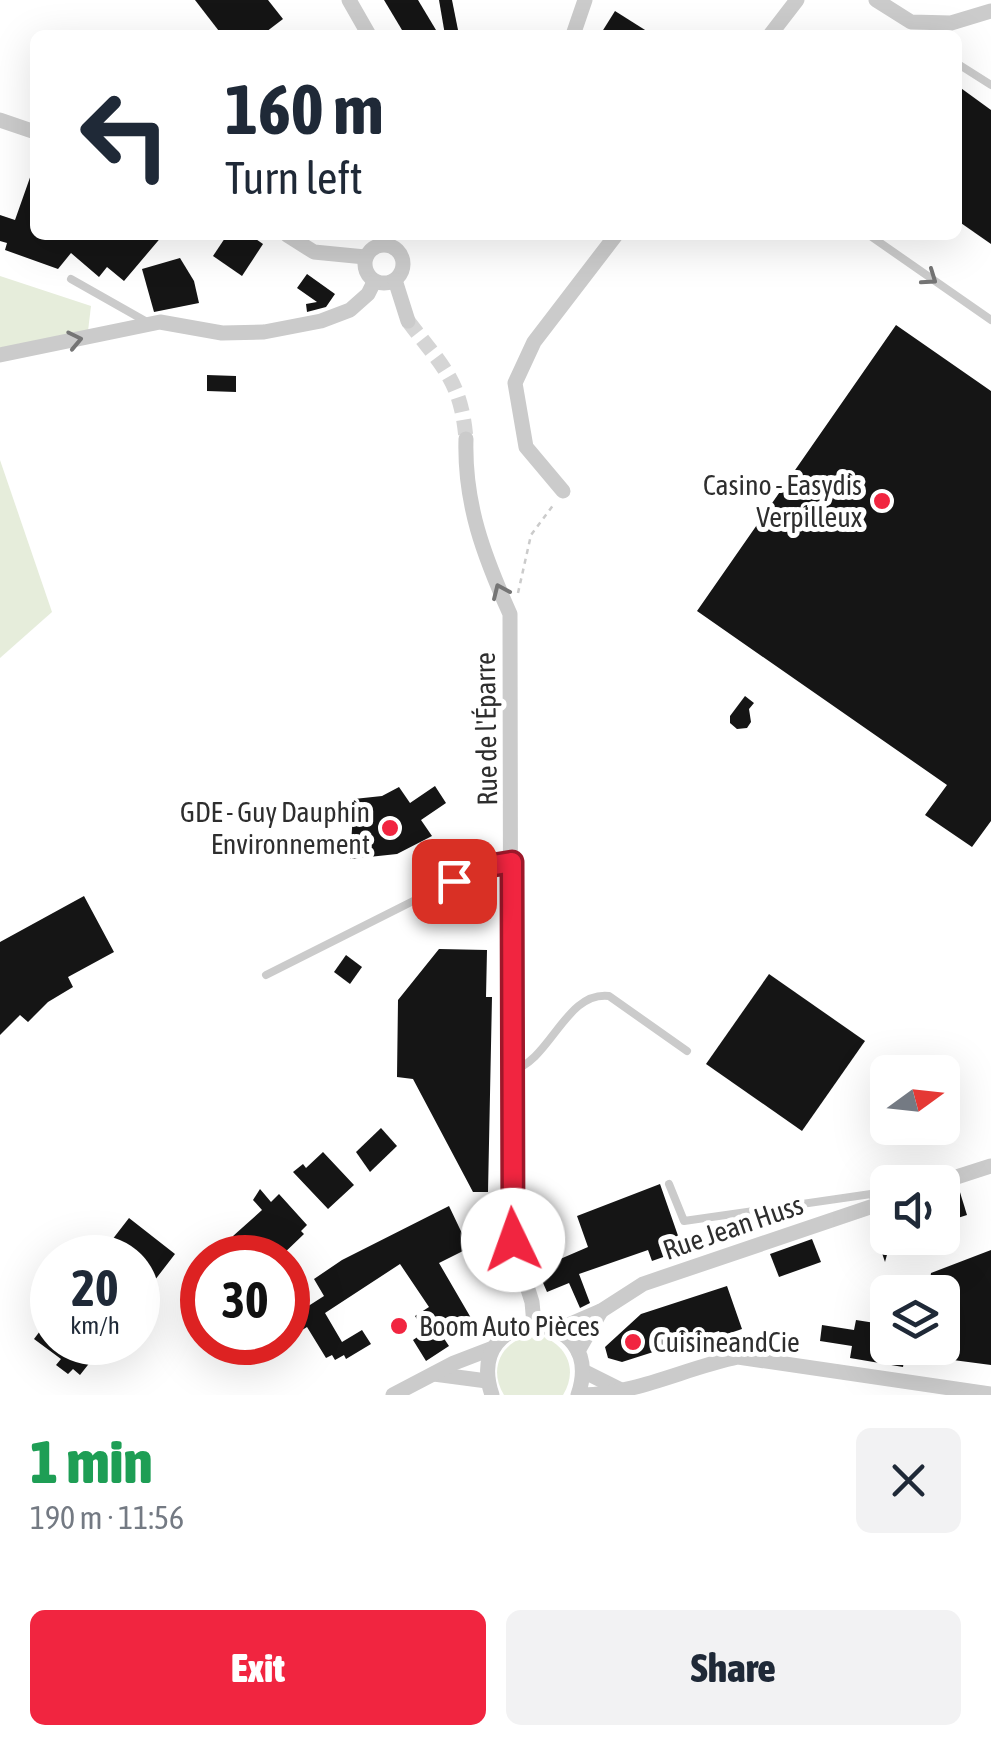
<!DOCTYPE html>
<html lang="en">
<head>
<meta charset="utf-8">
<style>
  body { margin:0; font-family:"Asap Condensed",sans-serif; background:#f2f2f3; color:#1f2937; height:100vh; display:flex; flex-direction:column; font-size:38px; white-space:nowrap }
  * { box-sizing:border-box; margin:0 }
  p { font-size:32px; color:#747a83 }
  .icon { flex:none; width:55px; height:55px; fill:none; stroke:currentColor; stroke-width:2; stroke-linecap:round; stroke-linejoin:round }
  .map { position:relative; height:1395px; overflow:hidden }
  .side { display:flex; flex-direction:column; background:#fff; flex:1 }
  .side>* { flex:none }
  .top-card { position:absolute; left:30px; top:30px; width:932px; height:210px; border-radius:15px; box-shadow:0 10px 40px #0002; background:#fff; color:#1f2937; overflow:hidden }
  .needle { width:65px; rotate:75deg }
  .fabs { position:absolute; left:870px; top:1055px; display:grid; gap:20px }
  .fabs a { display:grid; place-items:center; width:90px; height:90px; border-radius:15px; background:#fff; box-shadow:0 10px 40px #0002; font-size:50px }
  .speed { position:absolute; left:30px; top:1235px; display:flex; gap:20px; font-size:50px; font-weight:700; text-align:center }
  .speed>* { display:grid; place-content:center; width:130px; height:130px; border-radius:50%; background:#fff; box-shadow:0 10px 40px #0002; line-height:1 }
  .speed small { font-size:25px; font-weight:400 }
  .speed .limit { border:15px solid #d22; background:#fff; color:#111 }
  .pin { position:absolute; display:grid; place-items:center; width:85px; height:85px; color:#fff; margin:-42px; border-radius:20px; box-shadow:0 5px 15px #0006 }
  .me { position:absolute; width:110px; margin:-55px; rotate:357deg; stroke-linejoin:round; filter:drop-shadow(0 0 8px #0008) }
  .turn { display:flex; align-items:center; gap:35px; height:210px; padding:0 30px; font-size:45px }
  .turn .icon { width:130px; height:130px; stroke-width:2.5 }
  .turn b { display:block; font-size:70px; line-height:85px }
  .round { display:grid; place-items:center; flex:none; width:105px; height:105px; border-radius:15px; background:#f2f2f3 }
  .summary { display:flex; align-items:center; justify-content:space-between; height:170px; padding:0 30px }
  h1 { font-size:60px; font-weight:800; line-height:75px; color:#1e9e55 }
  .button { display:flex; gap:20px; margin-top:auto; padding:20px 30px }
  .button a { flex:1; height:115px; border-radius:15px; background:#f12540; color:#fff; font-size:40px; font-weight:800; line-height:115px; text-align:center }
  .button a+a { background:#f2f2f3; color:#1f2937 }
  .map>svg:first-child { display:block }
  .green { fill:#e6eddb }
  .building { fill:#151515 }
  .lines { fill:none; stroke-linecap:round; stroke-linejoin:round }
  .street-tunnel { stroke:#d5d5d5; stroke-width:15; stroke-dasharray:15 8; stroke-linecap:butt }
  .path { stroke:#cbcbcb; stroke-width:2.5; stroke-dasharray:5 5; stroke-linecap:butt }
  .lane { stroke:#cbcbcb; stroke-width:8 }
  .street { stroke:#cbcbcb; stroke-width:15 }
  .oneway { stroke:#757575 }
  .route-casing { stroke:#9d182a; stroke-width:25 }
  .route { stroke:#f12540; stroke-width:18 }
  .poi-dot { fill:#f12540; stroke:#fff; stroke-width:4 }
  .labels { text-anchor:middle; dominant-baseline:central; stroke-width:10; stroke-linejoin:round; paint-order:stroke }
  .poi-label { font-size:28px; fill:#2e2e2e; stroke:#fff; text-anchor:end }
  .street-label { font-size:28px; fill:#2e2e2e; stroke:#fff }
</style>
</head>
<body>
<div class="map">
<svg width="991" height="1395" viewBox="0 0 991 1395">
  <rect width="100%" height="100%" fill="#fff"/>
  <!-- green -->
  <g class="green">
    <polygon points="0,276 91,306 88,331 0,348"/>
    <polygon points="0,460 52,612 0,658"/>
    <path d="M538,1335C566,1343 579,1369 563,1395H504C486,1366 505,1336 538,1335Z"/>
  </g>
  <!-- building -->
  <g class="building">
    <polygon points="195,0 268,0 283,19 262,35 222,35"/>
    <polygon points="384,0 418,0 439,35 405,35"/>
    <polygon points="439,0 452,0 459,35 445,35"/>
    <polygon points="615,11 653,35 600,35"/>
    <polygon points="958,86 991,110 991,244 958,221"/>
    <polygon points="33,169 35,235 163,235 124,281 107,267 99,277 71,253 58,269 5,250 7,243 0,241 0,215 15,220"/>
    <polygon points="227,235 250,235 263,244 242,276 213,256"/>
    <polygon points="180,258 194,281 199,303 154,312 142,269"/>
    <polygon points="307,274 335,294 326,307 307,312 306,304 317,302 297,288"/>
    <polygon points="896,325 991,391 991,821 972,847 925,815 947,785 697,611"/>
    <polygon points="207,375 236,376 236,392 207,391"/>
    <polygon points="745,696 754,703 749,709 751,722 747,728 737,729 730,723 730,716"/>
    <polygon points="435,786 446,803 421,820 432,836 397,854 350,859 354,799 382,796 399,787 410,803"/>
    <polygon points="84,896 114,952 68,977 73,987 48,1002 28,1022 20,1015 0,1035 0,942"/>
    <polygon points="439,949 487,950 486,997 492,997 488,1192 473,1192 413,1079 397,1077 398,1000"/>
    <polygon points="346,955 362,967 350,984 334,972"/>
    <polygon points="769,974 865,1041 802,1131 706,1064"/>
    <polygon points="381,1128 397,1146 370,1172 356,1152"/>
    <polygon points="323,1152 354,1185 328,1209 293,1172 303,1164 306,1168"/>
    <polygon points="660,1184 683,1250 652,1261 648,1250 579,1274 590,1303 580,1308 569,1283 547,1292 537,1269 588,1247 577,1216"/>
    <polygon points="260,1189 271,1202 279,1194 307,1225 301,1231 304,1234 279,1258 229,1258 245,1248 233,1236 262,1210 253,1200"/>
    <polygon points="959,1189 967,1215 942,1223 942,1195"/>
    <polygon points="449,1206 469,1248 439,1263 471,1318 443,1337 449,1346 426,1361 413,1340 425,1332 415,1316 429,1307 400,1264 325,1313 342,1342 362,1330 371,1344 346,1359 344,1355 335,1360 332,1355 326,1358 307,1327 288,1339 288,1319 324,1296 314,1279 342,1260"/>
    <polygon points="888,1214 888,1238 920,1238 921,1240 888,1251 885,1262 871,1220"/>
    <polygon points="129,1218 175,1254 138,1302 138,1258 98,1258"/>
    <polygon points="812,1239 821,1262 779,1277 770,1254"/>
    <polygon points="991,1250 991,1365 915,1355 916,1348 942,1348 942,1292 928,1292 931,1273"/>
    <polygon points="727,1286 742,1329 721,1336 719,1331 622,1362 608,1358 605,1347 641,1314"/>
    <polygon points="52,1315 52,1342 106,1342 80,1375 73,1369 68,1374 56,1365 61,1359 34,1339"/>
    <polygon points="856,1320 888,1325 888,1348 906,1348 903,1367 850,1358 852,1346 820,1341 822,1325 854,1330"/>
  </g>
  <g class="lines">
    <!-- street-tunnel -->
    <path class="street-tunnel" d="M408,321C442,366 461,380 466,439"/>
    <!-- path -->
    <polyline class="path" points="518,593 531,535 554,504"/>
    <!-- lane -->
    <g class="lane">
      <polyline points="958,64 991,85"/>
      <polyline points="869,235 991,320"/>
      <polyline points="71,279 147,322"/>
      <polyline points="266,975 453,881 488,866 513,862"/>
      <path d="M511,1071C551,1061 565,991 609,996L687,1051"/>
      <polyline points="669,1184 684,1221 871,1194 878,1204"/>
    </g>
    <!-- street -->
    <g class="street">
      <polyline points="349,0 369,35"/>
      <polyline points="876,0 911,22 951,23 991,11"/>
      <polyline points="573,35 585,0"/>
      <polyline points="770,35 797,0"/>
      <polyline points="0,120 35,132"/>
      <polyline points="287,235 314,252 365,257"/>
      <circle cx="384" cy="264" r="19"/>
      <polyline points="395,280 408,321"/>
      <polyline points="0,355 160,322 222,333 264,332 321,321 350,310 368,294 374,282"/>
      <path d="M466,439C464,504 484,556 510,614L511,1194L513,1242L532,1302L534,1324"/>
      <polyline points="563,491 526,447 515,383 534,342 616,235"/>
      <polyline points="941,1182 991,1166"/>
      <polyline points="557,1330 601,1311 643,1284 888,1201"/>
      <polyline points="578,1351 601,1311"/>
      <polyline points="583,1371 621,1390"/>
      <polyline points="434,1374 487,1381"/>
      <polyline points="393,1395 454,1363 493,1348"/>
      <path d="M492,1395C461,1303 609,1304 578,1395"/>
      <path d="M582,1395C637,1394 685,1368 738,1357L991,1394"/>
    </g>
  </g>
  <!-- one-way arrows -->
  <defs><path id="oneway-chevron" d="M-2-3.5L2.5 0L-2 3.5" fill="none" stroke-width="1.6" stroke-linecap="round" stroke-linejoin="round" transform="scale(2.5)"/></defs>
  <g class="oneway">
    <use href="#oneway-chevron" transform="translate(930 278) rotate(35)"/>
    <use href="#oneway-chevron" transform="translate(75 340) rotate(-12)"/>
    <use href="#oneway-chevron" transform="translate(500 591) rotate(-114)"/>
  </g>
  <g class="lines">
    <defs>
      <polyline id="route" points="454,881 488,866 512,862 513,1240"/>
    </defs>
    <!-- route casing -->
    <use href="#route" class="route-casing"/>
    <!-- route -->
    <use href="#route" class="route"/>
  </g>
  <!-- markers -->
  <g class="poi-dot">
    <circle cx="882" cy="501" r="10"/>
    <circle cx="390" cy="828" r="10"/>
    <circle cx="399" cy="1326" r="10"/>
    <circle cx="633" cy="1342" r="10"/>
  </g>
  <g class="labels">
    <!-- poi labels -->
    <g class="poi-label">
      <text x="862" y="485">Casino - Easydis<tspan x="862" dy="32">Verpilleux</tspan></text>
      <text x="370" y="812">GDE - Guy Dauphin<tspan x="370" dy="32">Environnement</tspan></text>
      <text x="419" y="1326" text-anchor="start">Boom Auto Pièces</text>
      <text x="653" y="1342" text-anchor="start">CuisineandCie</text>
    </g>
    <!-- street labels -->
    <g class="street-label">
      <text transform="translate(486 729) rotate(-91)">Rue de l'Éparre</text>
      <text transform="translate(733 1227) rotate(-19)">Rue Jean Huss</text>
    </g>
  </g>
</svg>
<div class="fabs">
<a><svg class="needle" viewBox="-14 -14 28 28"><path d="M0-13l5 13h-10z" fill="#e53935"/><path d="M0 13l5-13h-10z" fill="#747a83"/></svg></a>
<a><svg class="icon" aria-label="sound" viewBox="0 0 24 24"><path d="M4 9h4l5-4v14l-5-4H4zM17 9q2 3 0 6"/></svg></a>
<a><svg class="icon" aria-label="layers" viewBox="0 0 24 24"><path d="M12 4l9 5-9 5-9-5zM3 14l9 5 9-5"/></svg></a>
</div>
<div class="speed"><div>20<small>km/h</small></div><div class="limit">30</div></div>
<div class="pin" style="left:454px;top:881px;background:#d93025"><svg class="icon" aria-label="arrive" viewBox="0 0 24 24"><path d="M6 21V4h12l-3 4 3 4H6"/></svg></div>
<svg class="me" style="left:513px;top:1240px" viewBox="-20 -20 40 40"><circle r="19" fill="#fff"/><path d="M0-13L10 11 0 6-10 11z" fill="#f12540"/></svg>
<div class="top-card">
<div class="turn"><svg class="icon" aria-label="left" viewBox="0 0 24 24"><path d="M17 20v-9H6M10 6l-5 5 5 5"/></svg><div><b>160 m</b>Turn left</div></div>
</div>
</div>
<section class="side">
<div class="summary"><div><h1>1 min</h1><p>190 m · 11:56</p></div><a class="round"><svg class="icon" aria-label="close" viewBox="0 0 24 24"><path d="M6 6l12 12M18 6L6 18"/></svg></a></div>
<div class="button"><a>Exit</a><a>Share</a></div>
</section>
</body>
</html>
